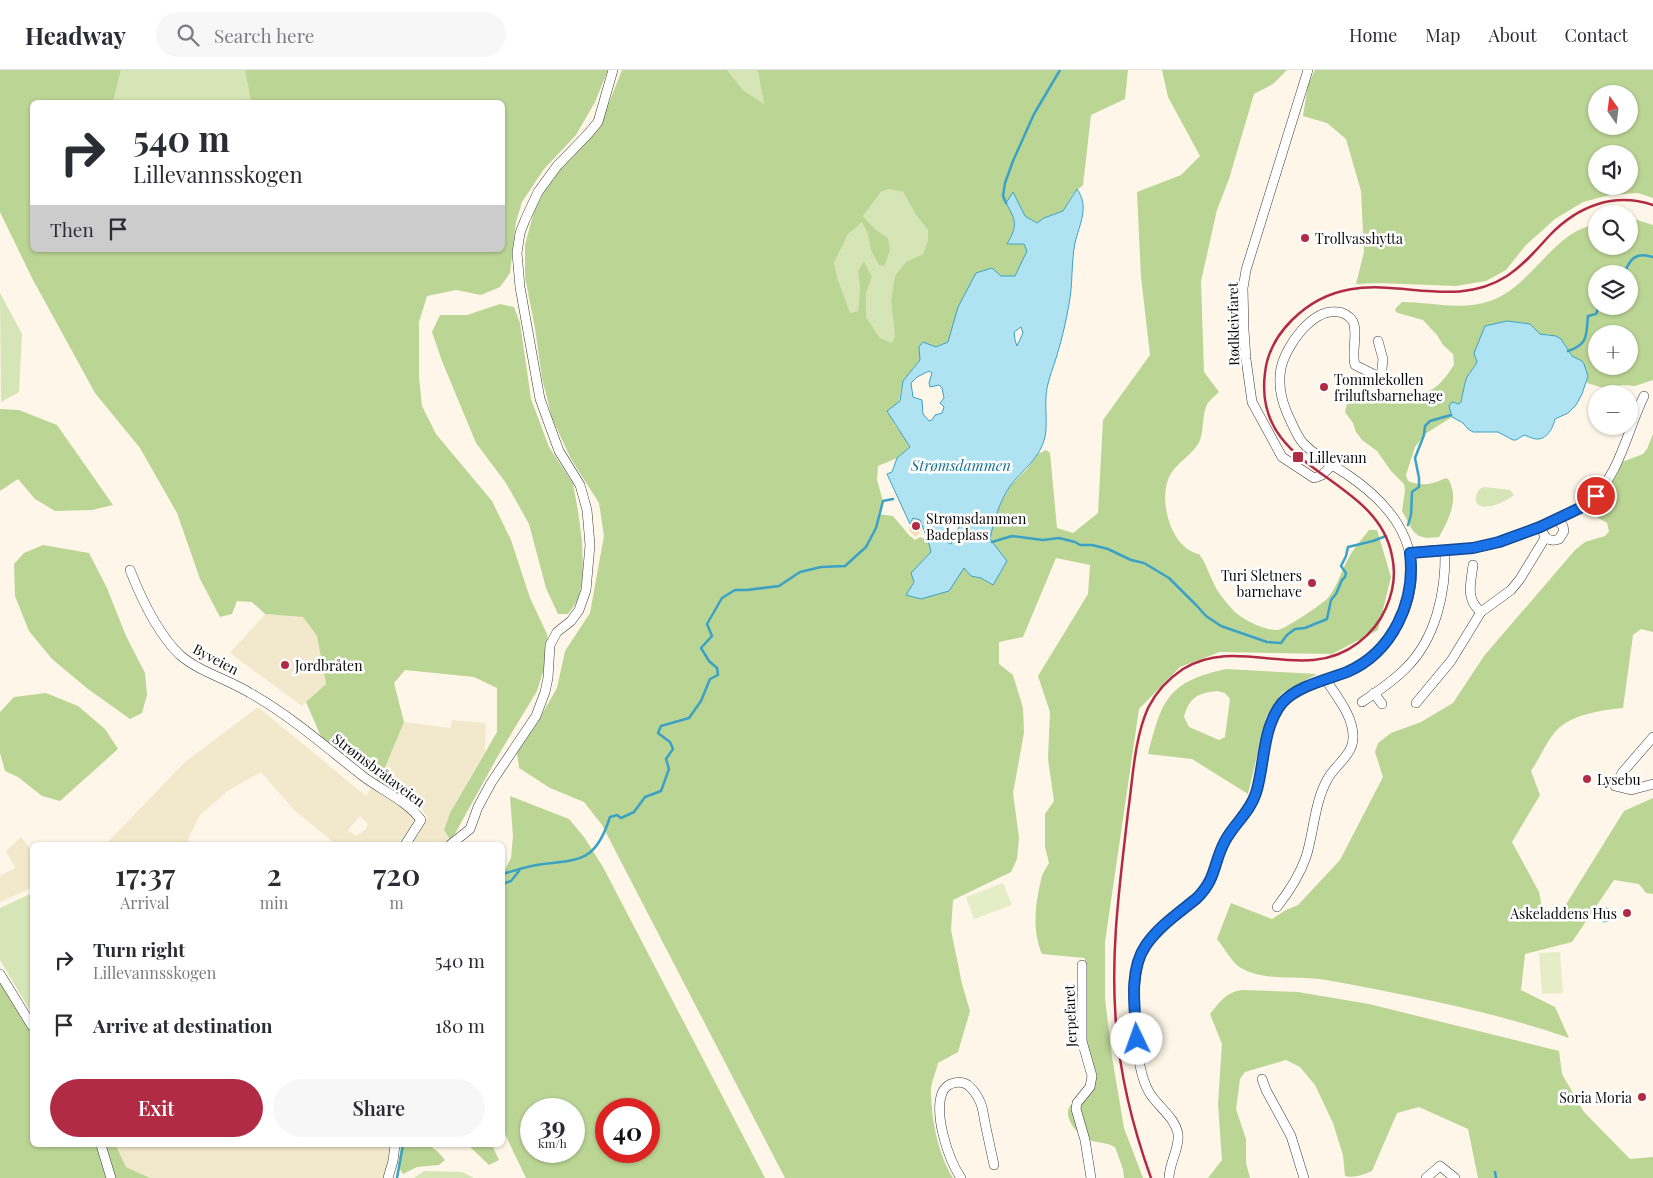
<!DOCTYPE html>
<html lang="en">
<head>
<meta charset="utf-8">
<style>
  body { margin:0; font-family:"Playfair Display",serif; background:#f7f7f7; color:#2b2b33; height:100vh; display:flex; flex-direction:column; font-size:19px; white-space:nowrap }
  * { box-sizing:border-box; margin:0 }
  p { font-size:16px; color:#7c7c81 }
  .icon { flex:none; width:28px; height:28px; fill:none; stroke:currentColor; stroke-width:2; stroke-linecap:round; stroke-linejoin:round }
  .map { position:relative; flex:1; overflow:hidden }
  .side { position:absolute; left:30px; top:772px; width:475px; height:305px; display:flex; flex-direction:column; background:#fff; border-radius:8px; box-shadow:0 1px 4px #0004 }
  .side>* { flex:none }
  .banner { position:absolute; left:30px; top:30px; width:475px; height:152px; border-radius:8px; box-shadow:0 1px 4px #0004; background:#fff; color:#2b2b33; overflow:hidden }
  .needle { width:32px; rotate:346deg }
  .buttons { position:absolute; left:1588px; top:15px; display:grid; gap:10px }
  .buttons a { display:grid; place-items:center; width:50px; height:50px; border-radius:50%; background:#fff; box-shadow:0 1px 4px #0004; font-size:25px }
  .speed { position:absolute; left:520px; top:1028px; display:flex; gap:10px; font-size:25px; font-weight:700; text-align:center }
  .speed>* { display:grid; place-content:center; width:65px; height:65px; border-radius:50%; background:#fff; box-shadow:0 1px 4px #0004; line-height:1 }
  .speed small { font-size:12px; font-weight:400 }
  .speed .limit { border:8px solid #d22; background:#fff; color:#111 }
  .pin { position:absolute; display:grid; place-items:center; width:42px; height:42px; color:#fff; margin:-21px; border:2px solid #fff; border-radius:50%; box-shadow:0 1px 5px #0007 }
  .me { position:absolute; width:55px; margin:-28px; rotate:357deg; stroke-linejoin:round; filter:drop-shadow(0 0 4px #0008) }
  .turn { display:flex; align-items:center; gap:18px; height:105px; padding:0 20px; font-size:22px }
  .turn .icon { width:65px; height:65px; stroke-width:2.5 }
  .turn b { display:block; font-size:35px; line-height:42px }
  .then { display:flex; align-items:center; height:48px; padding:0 20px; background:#0003; gap:10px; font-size:19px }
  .eta { display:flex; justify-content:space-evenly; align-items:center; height:85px; text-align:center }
  .eta b { font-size:30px; font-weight:600; line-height:35px }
  .button { display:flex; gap:10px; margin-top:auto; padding:10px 20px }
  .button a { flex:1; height:58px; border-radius:30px; background:#b12b45; color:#fff; font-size:20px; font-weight:600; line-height:58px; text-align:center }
  .button a+a { background:#f7f7f7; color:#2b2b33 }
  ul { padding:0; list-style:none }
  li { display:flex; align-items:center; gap:15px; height:65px; padding:0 20px }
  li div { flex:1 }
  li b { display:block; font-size:19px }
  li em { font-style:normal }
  header { display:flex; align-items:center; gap:30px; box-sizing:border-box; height:70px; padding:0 25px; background:#fff; border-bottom:1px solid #e1e1e2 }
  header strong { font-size:24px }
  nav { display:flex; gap:28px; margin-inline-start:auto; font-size:18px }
  .search { width:350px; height:45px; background:#f7f7f7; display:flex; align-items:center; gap:12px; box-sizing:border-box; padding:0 18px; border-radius:28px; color:#7c7c81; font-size:19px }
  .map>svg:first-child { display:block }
  .farmland { fill:#f2e8cb; fill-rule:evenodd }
  .green { fill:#d5e5b5 }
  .forest { fill:#bbd595; fill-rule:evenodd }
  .sand { fill:#f7dfb8 }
  .pitch { fill:#e5edc6 }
  .water { fill:#b0e3f2; stroke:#3ba2c5; fill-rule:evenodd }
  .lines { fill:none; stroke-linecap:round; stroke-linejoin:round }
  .stream { stroke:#3ba2c5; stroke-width:2.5 }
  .minor-casing { stroke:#3d3d3d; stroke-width:10 }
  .minor { stroke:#fff; stroke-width:9 }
  .rail { stroke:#b12b45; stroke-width:2.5 }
  .route-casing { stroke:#114b97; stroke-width:12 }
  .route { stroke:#1a73e8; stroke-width:9 }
  .poi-dot { fill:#b12b45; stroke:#fff; stroke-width:2 }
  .labels { text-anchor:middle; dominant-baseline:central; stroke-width:5; stroke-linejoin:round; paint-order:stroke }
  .poi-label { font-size:14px; fill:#0a0a0a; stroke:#fff; text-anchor:start }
  .street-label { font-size:14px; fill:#0a0a0a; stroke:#fff }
  .water-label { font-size:15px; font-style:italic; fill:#1c7193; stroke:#fff }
</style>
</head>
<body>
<header>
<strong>Headway</strong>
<div class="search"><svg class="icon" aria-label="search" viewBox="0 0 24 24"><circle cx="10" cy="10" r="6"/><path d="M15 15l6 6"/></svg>Search here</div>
<nav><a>Home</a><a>Map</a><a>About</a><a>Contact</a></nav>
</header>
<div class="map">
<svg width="1653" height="1108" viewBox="0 0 1653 1108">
  <rect width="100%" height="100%" fill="#fef6e8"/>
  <!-- farmland -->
  <g class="farmland">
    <polygon points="265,544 303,547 317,566 326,614 302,636 230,583"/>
    <path d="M258,637L366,726L373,715L417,747L418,750L401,775H337L294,740L261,702L229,720L200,745L188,769V775H105L185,692ZM360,746L368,754L366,759L356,766L348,760Z"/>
    <polygon points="452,650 486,653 485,681 450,743 444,760 451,771 442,775 409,775 428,747 421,739 379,712 404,652 451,658"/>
    <polygon points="21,767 32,781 32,818 0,832 0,806 15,798 6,781"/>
    <polygon points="117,1075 393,1075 388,1108 150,1108 126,1097 117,1078"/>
  </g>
  <!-- green -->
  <g class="green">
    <polygon points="121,0 245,0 251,32 113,32"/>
    <polygon points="727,0 756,0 758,2 764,34 743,20"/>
    <polygon points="889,119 903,122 916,145 928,160 928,170 923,184 906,192 891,231 895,266 892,273 880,268 866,247 866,224 872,207 864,191 858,201 860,218 858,241 849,244 838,210 834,193 848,164 862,151 867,162 871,180 888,168 875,159 863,146 881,122"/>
    <polygon points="0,223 22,264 19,322 1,332"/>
    <path d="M1485,417L1510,420L1514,425C1505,432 1487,441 1477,434C1474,427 1477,418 1485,417Z"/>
    <polygon points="30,824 32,827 32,944 0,890 0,838"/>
    <polygon points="424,1101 462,1102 474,1108 414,1108"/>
  </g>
  <!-- forest -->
  <g class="forest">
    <polygon points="0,0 121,0 113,32 32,32 32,180 502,180 502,32 251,32 245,0 608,0 595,32 576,65 544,99 522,132 516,152 510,203 500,217 481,225 456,220 427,226 419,252 419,307 422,336 436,364 492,431 511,470 530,528 547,564 549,584 537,621 499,684 451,771 444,760 450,743 497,662 497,618 474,607 405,600 394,613 404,652 379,712 372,702 363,694 335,679 322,669 306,632 326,614 317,566 303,547 265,544 252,532 237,531 232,544 220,547 200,509 177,443 140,378 95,323 32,208 0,142"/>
    <path d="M622,0H727L743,20L764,34L758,2L756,0H1128L1125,29L1091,45L1083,115L1073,124L1063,141L1044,148L1037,153L1025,146L1013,123C1015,141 1017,157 1008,174H1024L1027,181L1015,206H1001L952,259L948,272L936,277L923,272L919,277L920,290L903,311L894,354L905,368L910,377L897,388L878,396L877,410L883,431L878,444L893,446L909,465L915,470L920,467L928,470L931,482L912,503L914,511L907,524L964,498L971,506L981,508L992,514L1007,491L990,469L996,442L1011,415L1027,399L1038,384L1046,380L1050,383L1057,458L1073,463L1098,443L1103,350L1150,285L1141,207L1137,122L1181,105L1200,86L1168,27L1162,0H1287L1273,14L1254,24L1229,109L1217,140L1201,211L1204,302L1219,322C1215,326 1208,331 1206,337C1202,347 1204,366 1198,374C1190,387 1173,395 1168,410C1159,434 1172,479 1199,484C1206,493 1208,502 1213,512C1217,522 1226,532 1233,540C1241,549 1265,561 1278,560C1287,558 1319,536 1327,529C1336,519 1339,507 1345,495C1351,482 1360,471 1369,460H1377L1391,507L1378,560L1332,584L1220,582L1180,597L1139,639L1105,872V928L1112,987L1124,1058L1143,1108H1124L1123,1099L1115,1077C1106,1072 1098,1073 1089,1070C1078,1067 1062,1046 1070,1036C1073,1032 1087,1022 1092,1018L1084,973L1085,888L1042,884C1032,861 1035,834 1041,810C1042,804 1046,798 1049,793L1045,777V744L1054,731L1048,689L1050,642L1038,606L1088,524L1090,495L1056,488L1023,567L999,572V594L1013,605L1023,638L1024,663L1013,723L1019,768L1017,789L1011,802L953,830L951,860L962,914L970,941L958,982L938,993C936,1002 931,1012 931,1020C931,1049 938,1084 953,1108H785L602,755L584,732L550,718L519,698L517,682L534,658L557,618L565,581L590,543L604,466L599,433L571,389L552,348L542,308L535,258L525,207V175L534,141L553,104L599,58ZM889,119L903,122L916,145L928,160V170L923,184L906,192L895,206L891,231L895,266L892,273L880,268L866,247V224L872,207L864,191L858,201L860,218L858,241L850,243L838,210L834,193L848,164L862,152L867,162L871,180L879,195L884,196L890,180L888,168L875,159L863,146L881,122Z"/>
    <path d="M1315,0H1653V128L1638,123L1610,125L1583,132L1555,149L1526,175L1506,200L1486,211L1456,216L1377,213L1356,214L1364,182L1361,121L1346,69L1327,53L1303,46L1308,15ZM1596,24H1629V56H1596ZM1596,84H1629V116H1596Z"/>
    <path d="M1629,149H1634L1653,155V310L1635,316L1622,315L1607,319L1587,313V300L1572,286L1564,273L1551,265L1540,264L1524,253L1507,251L1494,255H1486L1475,286L1477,292L1469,304L1465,313L1466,318C1462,323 1463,330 1459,334L1454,332L1450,342L1452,347L1425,364L1415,377L1406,405L1408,411C1423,417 1433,414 1446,408L1449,410C1459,430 1449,449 1439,467L1427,468L1419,466L1413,461L1402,441L1405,420L1404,414L1391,401L1377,381L1362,370L1356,362L1353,353L1345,342L1347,334L1352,332C1373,328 1420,330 1437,316C1444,310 1449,302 1454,295L1453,284L1443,275L1437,265L1423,250L1398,243L1395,241L1396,238L1402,232C1431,232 1461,241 1490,231C1533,216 1551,163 1596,154V176H1629ZM1596,204H1629V236H1596ZM1596,264H1629V296H1596Z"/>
    <polygon points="500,234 514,237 520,253 531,329 549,377 573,414 578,441 582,471 583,507 578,530 568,544 558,544 546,518 529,454 506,413 476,373 442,291 432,262 440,245 467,245"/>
    <polygon points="0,339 19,340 57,355 113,435 92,440 55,441 35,429 18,409 0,421"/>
    <path d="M1653,364V562L1641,559L1633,565L1623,638C1603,640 1571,644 1556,661C1547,671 1539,689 1531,701L1540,725L1512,772L1539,822L1542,838L1560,844L1624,741L1653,728V824L1646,823L1639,814L1614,810L1572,872L1525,884L1521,920L1555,937L1569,968C1491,941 1408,925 1326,910C1300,905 1265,912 1241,898C1233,894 1223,876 1217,869L1231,833L1272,849L1286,840L1298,835L1340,790L1383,707L1375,682L1378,673L1391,663L1421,652L1453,633L1484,586L1575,480L1585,472L1605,466L1609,461L1607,453L1595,446L1592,436L1616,399L1622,392L1643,384L1647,379Z"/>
    <polygon points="43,475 89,483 107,518 126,566 145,603 147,625 142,643 130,649 88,619 52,589 29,561 15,526 14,494 24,483"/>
    <path d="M1226,599L1317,604L1282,623L1266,647L1248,724L1192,689L1148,684C1162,630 1167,612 1226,599ZM1217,621L1225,623L1230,629L1225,667L1219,670L1189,657L1184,647C1189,628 1197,623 1217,621Z"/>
    <polygon points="46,623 78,636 105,659 118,679 60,731 42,726 18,707 5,701 0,683 0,642 14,627"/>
    <path d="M510,726L569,749L584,767L603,797L765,1108H526L503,1060L502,805L511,788L513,766ZM531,1039H574V1081H531ZM606,1039H649V1081H606Z"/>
    <polygon points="0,911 32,963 32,1075 117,1075 117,1078 126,1097 150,1108 0,1108"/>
    <path d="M1242,920L1298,922L1369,934L1559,981L1562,1004L1584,1042L1630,1089L1653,1087V1108H1478L1468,1059L1419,1037L1397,1043L1372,1101C1363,1105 1354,1108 1345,1106L1343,1085L1333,1053L1315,1015L1300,997L1286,990L1245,1002L1240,1009L1236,1039L1246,1069V1093L1250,1108H1208L1222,1090L1218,1034L1222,974L1210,944C1220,932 1226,922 1242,920Z"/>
    <path d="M401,1075C425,1075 429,1070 445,1090L439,1095L417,1097L403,1104L398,1096Z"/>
    <polygon points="468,1075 492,1075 499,1090 489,1095"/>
  </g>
  <!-- sand -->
  <polygon class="sand" points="913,448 920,450 923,458 916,467 909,461 910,454"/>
  <!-- pitch -->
  <g class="pitch">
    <polygon points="1003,813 1012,835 974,849 966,827"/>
    <polygon points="1560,882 1563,923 1542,924 1539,883"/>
  </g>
  <!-- water -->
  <g class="water">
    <path d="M1077,119C1090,137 1079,155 1075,173C1071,193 1073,214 1069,234C1066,251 1062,269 1057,285C1054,296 1049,307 1047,318C1044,334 1048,351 1045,367C1040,389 1022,400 1010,416C999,433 994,450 990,469L1007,491L993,515L981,508L971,506L964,498L949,521L921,529L906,525L914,512L911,503L931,482L928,470L920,450L913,448L910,454L887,404L892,402L897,388L910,377L887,341L900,331L903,311L920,290L919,277L923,272L936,277L948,272L958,237L976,203L992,198L1001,206H1015L1027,181L1024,174H1007C1018,155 1016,151 1006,133L1013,122L1025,146L1037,153L1044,148L1063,141ZM1021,257L1023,263L1017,276L1015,270L1014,262ZM929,301L932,303L929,313L930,317L939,315L942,318L944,328L940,333L944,337L942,343L935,345L932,350L929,351L923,344L922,330L913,327L911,313L917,307ZM951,448L957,449L960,455L951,474L944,471L943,466L946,451Z"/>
    <path d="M1507,251L1530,254L1540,264L1556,266L1561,269L1572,286L1582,291L1584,294L1588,306L1582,324L1576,335L1568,343L1555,349C1553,359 1545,373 1532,368C1529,367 1527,366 1524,365L1516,370H1513L1498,362H1473L1468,359L1463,353L1452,347L1449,336L1452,332L1459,334L1461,332C1462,327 1465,311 1467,307C1470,302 1474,298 1477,292L1474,283L1485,256Z"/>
    <polygon points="1606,838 1609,839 1611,847 1609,851 1604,852 1601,850 1602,842"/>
  </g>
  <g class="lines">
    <!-- stream -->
    <g class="stream">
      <polyline points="1006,133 1003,126 1005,113 1013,91 1034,44 1060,0"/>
      <path d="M1624,204C1630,188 1636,182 1653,187"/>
      <path d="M1568,281C1589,274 1586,265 1588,246L1596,244L1599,236"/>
      <polyline points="1408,455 1411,445 1412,422 1419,417 1419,408 1415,388 1424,365 1425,356 1430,351 1451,345"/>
      <polyline points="992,472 1012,466 1043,470 1059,468 1075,472 1080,475 1092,475 1108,479 1131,490 1144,493 1169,508 1197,536 1206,546 1221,556 1267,572 1281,573 1287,565 1295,559 1305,558 1327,549 1331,530 1336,524 1342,510 1345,507 1346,503 1341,496 1346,486 1348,477 1373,471 1386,466"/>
      <path d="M502,804C514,801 525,797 537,795C579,789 595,794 610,747L617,745L621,748L634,742L645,727L661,721L669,699L666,689L673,679L670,672L658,663L661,656L689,648L701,631L710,609L718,605L717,598L709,591L701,578L712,566L707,554L722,528L735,520H747L779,516L800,502L821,497L845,496L866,477L876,458L883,431L893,429"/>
      <polyline points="502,814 511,811 519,801"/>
      <polyline points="1495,1102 1496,1108"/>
      <polyline points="397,1108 403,1075"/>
    </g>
    <defs>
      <g id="minor">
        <polyline points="1308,0 1246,200 1243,218 1244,260 1246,289 1252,332 1282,387 1314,408 1322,405 1332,395"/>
        <path d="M1556,449C1567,444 1580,440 1590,431C1619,407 1628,358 1644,326"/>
        <path d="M1410,483C1430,479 1451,481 1472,478C1502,474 1529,462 1556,449L1563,456L1564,461L1559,469C1548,473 1544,467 1541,457"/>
        <path d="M1473,495C1471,513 1465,529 1481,542"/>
        <path d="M130,500C141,528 158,564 180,585C198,601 229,610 250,623C291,646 327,678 364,707C383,721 407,731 421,750L405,775"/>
        <polyline points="1374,623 1382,634"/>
        <path d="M1362,632C1377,622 1392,612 1405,599C1436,569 1446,522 1445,480"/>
        <polyline points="1416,633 1451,591 1481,542 1511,520 1520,509 1545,468"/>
        <polyline points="1653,667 1622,703 1615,716 1631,720 1653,714"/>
        <polyline points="450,775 470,759 478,737 491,713 536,646 545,622 548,608 550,575 557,562 571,551 579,540 586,520 590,475 587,440 580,415 559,381 540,329 520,217 517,183 520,163 525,150 538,122 557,96 588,64 598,52 613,0"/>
        <path d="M1277,837C1288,823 1300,804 1306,787C1314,762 1314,734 1327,710C1334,696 1353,685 1353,668C1354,647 1337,627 1326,610"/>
        <polyline points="1082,895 1082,971 1092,1006 1090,1017 1077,1033 1076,1039 1085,1070 1091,1108"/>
        <polyline points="0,904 32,956"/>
        <polyline points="1262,1009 1266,1020 1291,1066 1304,1108"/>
        <polyline points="101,1075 111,1108"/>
        <polyline points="388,1108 393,1091 395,1075"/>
        <path d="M961,1108C948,1089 934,1045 942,1023C947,1011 963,1009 971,1018C975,1022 979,1029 981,1034C983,1040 984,1047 985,1053C988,1067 991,1081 994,1095"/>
        <path d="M1169,1108C1169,1093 1180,1078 1178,1064C1175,1047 1157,1036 1149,1022C1134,996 1130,916 1140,887C1151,856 1187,843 1206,818C1217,803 1217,785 1225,770C1232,756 1245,747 1252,733C1268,702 1258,650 1289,627C1305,615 1327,610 1346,602C1382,587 1406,552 1411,514C1417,464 1384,429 1345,403C1331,394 1314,385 1303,373C1296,365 1292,353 1287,343C1281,329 1278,314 1281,298C1286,276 1312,238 1338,242C1343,242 1349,246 1352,250C1359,260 1351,282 1355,295L1381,308L1383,289L1378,271"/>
        <polyline points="1426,1108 1440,1096 1455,1108"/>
      </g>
    </defs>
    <!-- minor casing -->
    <use href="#minor" class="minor-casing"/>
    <!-- minor -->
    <use href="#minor" class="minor"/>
    <!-- rail -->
    <path class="rail" d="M1151,1108C1133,1058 1120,1006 1116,953C1110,882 1120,813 1128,742C1133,708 1134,670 1148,638C1156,622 1168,609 1183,599C1239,564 1303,615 1358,573C1370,564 1380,552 1386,538C1393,522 1396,503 1392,486C1377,404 1252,403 1265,303C1267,283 1278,264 1292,250C1361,181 1439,250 1507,206C1524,195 1537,179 1550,165C1578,136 1614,122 1653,135"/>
  </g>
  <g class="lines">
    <defs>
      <path id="route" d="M1137,969C1135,940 1128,901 1146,875C1159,856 1180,842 1197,828C1217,808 1213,793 1225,771C1234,754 1250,742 1256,723C1265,694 1262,658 1282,633C1297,616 1326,610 1347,602C1393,582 1416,531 1410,483L1473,478L1499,472L1540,457L1582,437L1596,426"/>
    </defs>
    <!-- route casing -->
    <use href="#route" class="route-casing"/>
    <!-- route -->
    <use href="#route" class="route"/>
  </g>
  <!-- markers -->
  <g class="poi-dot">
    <circle cx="1305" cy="168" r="5"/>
    <circle cx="1324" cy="317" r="5"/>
    <rect x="1292" y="381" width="12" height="12" rx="2.5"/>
    <circle cx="916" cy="456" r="5"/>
    <circle cx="1312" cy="513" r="5"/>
    <circle cx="285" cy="595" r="5"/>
    <circle cx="1587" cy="709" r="5"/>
    <circle cx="1627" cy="843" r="5"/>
    <circle cx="1642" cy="1027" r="5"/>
  </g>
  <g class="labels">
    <!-- poi labels -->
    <g class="poi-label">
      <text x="1315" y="168">Trollvasshytta</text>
      <text x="1334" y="309">Tommlekollen<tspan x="1334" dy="16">friluftsbarnehage</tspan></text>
      <text x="1309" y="387">Lillevann</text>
      <text x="926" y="448">Strømsdammen<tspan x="926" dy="16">Badeplass</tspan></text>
      <text x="1302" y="505" text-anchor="end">Turi Sletners<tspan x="1302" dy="16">barnehave</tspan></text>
      <text x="295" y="595">Jordbråten</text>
      <text x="1597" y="709">Lysebu</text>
      <text x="1617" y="843" text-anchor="end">Askeladdens Hus</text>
      <text x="1632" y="1027" text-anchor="end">Soria Moria</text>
    </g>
    <!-- street labels -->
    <g class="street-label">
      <text transform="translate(1233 254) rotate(-91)">Rødkleivfaret</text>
      <text transform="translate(216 589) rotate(28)">Byveien</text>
      <text transform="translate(379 700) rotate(37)">Strømsbråtaveien</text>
      <text transform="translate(1070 946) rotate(-92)">Jerpefaret</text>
    </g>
    <!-- water labels -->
    <g class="water-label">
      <text x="961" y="395">Strømsdammen</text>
    </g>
  </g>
</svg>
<div class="buttons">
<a><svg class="needle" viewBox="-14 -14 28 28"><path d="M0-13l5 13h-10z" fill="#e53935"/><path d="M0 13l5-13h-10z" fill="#7c7c81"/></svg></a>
<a><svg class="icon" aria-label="sound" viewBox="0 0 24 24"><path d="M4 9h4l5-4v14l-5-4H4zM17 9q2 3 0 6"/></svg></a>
<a><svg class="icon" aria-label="search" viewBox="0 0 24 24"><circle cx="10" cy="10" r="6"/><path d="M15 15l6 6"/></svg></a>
<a><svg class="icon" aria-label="layers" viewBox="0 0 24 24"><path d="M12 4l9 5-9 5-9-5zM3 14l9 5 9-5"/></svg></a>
<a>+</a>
<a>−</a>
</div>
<div class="speed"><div>39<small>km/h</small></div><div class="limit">40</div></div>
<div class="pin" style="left:1596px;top:426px;background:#d93025"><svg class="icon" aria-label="arrive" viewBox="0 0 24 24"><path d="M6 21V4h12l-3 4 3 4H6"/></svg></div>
<svg class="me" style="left:1137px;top:969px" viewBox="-20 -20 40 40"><circle r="19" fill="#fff"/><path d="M0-13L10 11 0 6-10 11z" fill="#1a73e8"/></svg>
<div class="banner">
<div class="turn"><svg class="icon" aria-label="right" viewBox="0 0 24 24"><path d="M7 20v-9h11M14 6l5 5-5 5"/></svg><div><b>540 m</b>Lillevannsskogen</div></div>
<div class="then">Then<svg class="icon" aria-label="arrive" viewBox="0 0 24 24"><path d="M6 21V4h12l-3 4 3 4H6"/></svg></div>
</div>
<section class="side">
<div class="eta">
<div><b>17:37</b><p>Arrival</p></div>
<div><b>2</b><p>min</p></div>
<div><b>720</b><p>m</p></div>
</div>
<ul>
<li><svg class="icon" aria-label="right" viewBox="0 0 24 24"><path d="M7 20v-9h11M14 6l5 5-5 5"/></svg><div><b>Turn right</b><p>Lillevannsskogen</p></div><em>540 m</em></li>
<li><svg class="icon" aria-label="arrive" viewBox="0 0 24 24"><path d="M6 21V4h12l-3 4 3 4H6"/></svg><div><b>Arrive at destination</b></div><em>180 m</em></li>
</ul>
<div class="button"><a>Exit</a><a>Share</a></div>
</section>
</div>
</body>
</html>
